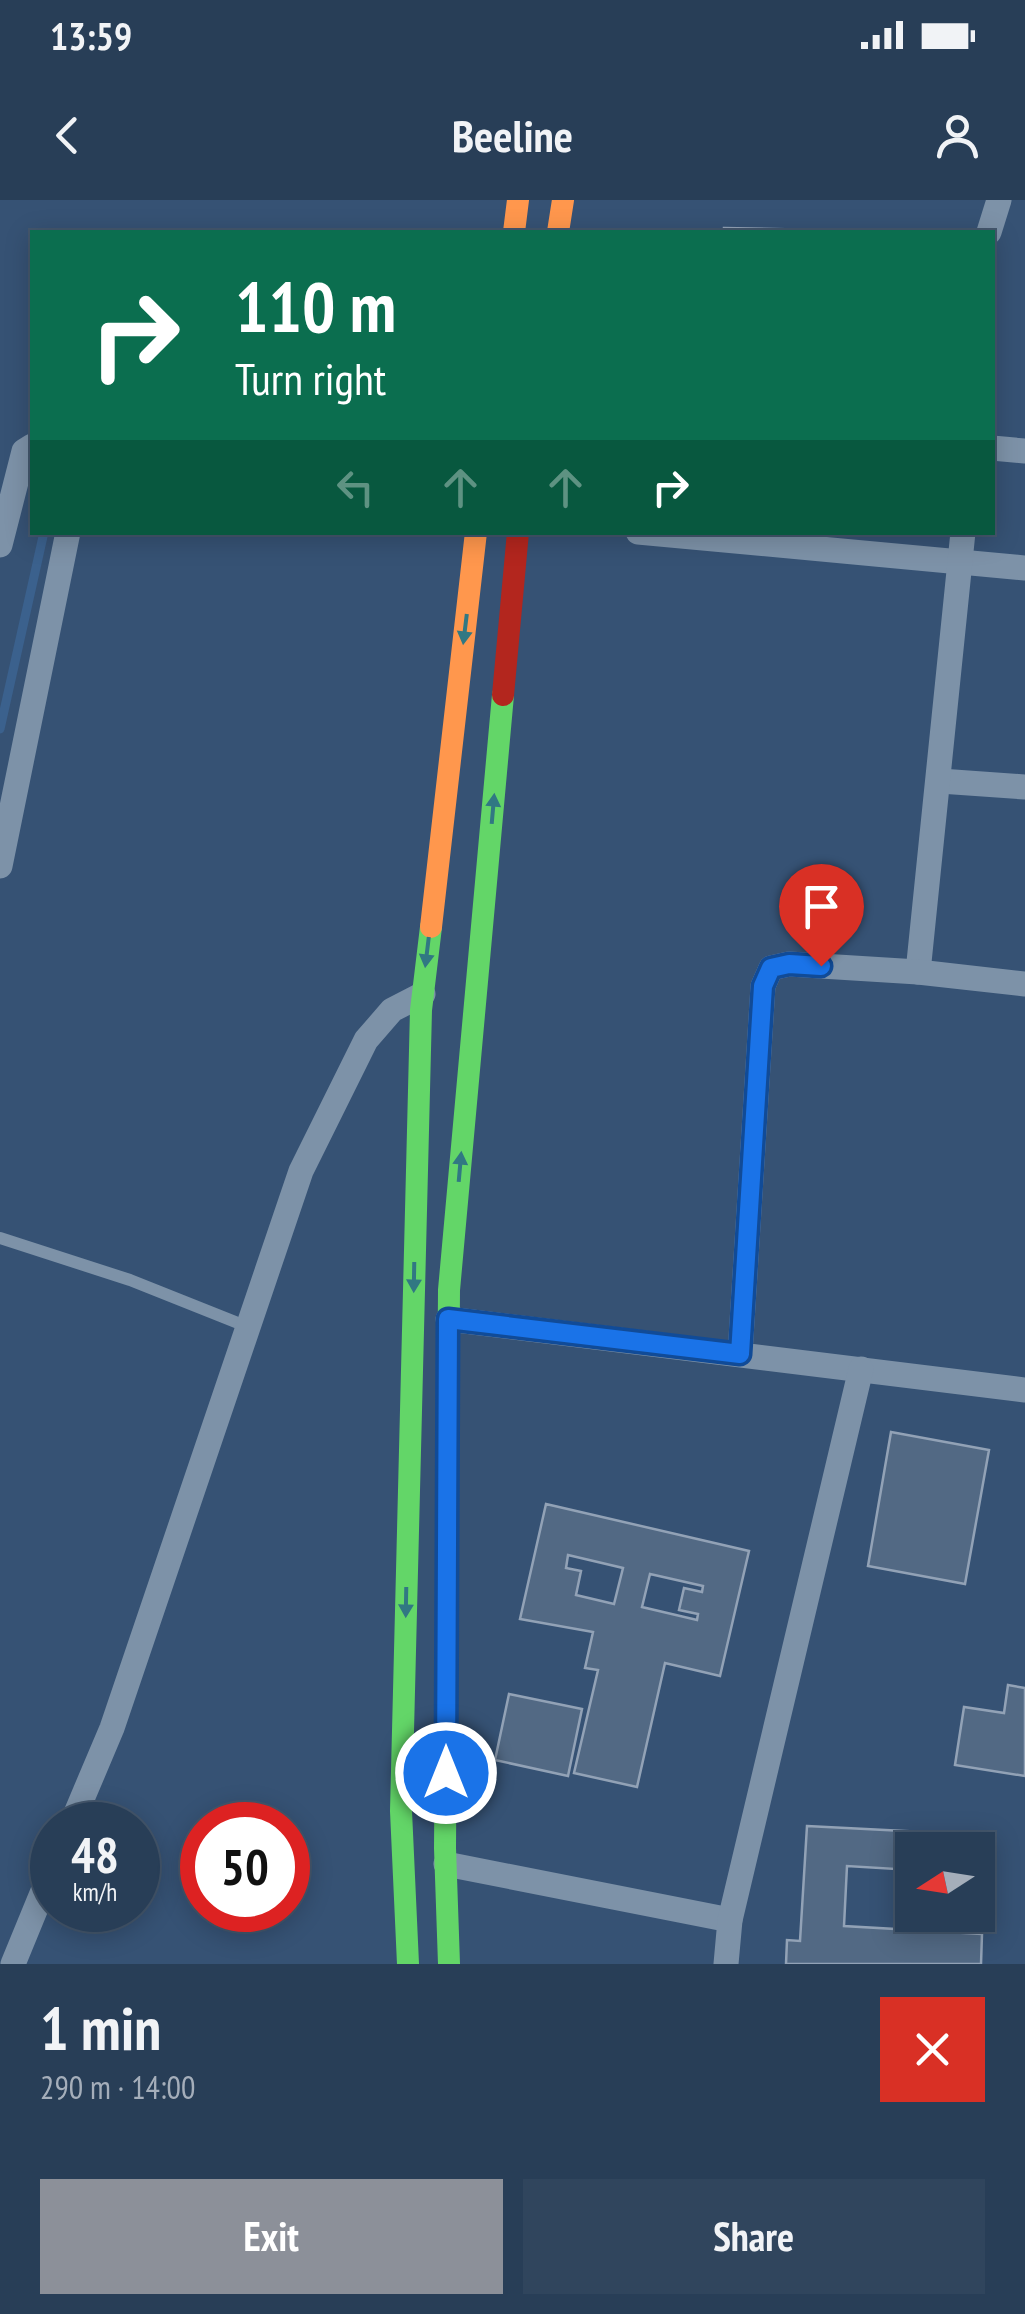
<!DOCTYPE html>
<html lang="en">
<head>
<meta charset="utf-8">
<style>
  body { margin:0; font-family:"PT Sans Narrow",sans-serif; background:#30455d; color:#f1f3f6; height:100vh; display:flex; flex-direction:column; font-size:38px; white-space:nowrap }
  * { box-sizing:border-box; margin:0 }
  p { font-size:32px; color:#a5aeba }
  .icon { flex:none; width:55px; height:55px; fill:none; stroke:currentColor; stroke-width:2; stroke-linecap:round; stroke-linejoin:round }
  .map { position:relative; height:1764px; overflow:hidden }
  .drawer { display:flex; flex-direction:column; background:#283e57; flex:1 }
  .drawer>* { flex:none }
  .guide { position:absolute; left:30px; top:30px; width:965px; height:305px; border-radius:0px; box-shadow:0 5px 25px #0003,0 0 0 2px #44576d; background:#0b6e4f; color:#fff; overflow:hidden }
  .needle { width:65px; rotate:258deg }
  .tools { position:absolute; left:895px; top:1632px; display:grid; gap:20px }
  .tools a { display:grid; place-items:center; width:100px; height:100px; border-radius:0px; background:#283e57; box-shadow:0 5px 25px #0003,0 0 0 2px #44576d; font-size:50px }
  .speed { position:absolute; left:30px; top:1602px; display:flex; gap:20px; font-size:50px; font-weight:700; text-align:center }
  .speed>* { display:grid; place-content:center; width:130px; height:130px; border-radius:50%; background:#283e57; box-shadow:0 5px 25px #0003,0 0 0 2px #44576d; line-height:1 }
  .speed small { font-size:25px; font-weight:400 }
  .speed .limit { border:15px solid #d22; background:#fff; color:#111 }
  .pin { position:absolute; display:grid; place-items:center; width:85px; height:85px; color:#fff; margin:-102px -42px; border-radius:50% 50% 50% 0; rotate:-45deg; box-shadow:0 0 10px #0007 }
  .pin .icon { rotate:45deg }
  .me { position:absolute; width:110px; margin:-55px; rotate:0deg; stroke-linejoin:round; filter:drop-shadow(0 0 8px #0008) }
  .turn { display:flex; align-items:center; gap:35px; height:210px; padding:0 40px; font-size:45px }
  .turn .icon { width:130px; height:130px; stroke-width:2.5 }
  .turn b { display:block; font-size:70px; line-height:85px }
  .lanes { display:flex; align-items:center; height:95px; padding:0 40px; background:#0003; justify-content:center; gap:50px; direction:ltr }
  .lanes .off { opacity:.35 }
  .round { display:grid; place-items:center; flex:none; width:105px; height:105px; border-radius:0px; background:#30455d }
  .headline { display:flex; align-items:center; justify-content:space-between; height:170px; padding:0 40px }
  h1 { font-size:60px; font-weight:700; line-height:75px }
  .primary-button { display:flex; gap:20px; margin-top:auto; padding:20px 40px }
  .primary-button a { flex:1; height:115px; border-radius:0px; background:#8c9099; color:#fff; font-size:40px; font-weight:700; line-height:115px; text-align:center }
  .primary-button a+a { background:#30455d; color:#f1f3f6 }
  .status { display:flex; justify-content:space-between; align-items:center; height:70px; padding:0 50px; background:#283e57; direction:ltr }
  .status svg { height:28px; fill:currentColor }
  header { display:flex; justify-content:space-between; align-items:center; height:130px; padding:0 40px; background:#283e57; font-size:45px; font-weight:700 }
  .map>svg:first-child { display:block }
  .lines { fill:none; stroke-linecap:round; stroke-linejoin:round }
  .stream { stroke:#3b618d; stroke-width:9 }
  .building { fill:#526984; stroke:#92a2b6; stroke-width:2.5; fill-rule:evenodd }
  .lane { stroke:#7d92a8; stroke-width:12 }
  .street { stroke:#7d92a8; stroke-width:25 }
  .fast { stroke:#63d668; stroke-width:22 }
  .slow { stroke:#ff974d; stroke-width:22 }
  .jam { stroke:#b3261e; stroke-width:22 }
  .oneway { fill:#317883 }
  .route-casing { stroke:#114b97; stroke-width:25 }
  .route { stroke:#1a73e8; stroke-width:18 }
</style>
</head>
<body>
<div class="status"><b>13:59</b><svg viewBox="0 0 49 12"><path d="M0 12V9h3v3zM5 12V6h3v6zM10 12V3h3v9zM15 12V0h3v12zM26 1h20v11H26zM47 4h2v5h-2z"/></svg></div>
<header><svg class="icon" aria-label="back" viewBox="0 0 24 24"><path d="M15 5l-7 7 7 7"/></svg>Beeline<svg class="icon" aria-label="person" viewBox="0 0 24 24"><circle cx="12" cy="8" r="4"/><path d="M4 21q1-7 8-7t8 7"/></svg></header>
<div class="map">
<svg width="1025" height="1764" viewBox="0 0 1025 1764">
  <rect width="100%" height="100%" fill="#365274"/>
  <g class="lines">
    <!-- stream -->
    <polyline class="stream" points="0,529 44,332"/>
  </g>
  <!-- building -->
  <g class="building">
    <polygon points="724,28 820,30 820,32 724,32"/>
    <polygon points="891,1232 989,1250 965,1384 868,1366"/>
    <path d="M546,1304L749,1351L720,1476L665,1463L637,1587L574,1573L598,1470L585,1468L593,1432L520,1419ZM568,1355L623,1368L614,1404L576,1395L581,1371L566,1368ZM650,1374L703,1386L702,1392L684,1388L679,1410L698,1414L697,1420L642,1407Z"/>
    <polygon points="1008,1485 1025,1488 1025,1576 955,1565 964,1507 1004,1513"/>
    <polygon points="509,1494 582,1509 568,1576 495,1560"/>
    <polygon points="807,1626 982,1635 980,1673 978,1673 978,1650 912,1650 912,1670 847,1666 844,1726 982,1734 981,1764 786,1764 787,1740 800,1741"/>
  </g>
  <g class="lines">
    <!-- lane -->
    <polyline class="lane" points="0,1038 130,1080 248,1127"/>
    <!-- street -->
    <g class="street">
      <polyline points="989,32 999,0"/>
      <polyline points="992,248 1025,251"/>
      <polyline points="638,332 1025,368"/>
      <polyline points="0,345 24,251 32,246"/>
      <polyline points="940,581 1025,587"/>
      <polyline points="0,666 68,332"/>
      <polyline points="918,772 963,332"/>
      <polyline points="448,1119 1025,1190"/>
      <polyline points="740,1154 763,786 771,768 789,764 918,772 1025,784"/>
      <polyline points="71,1625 112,1528 301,971 366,840 392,810 423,794"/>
      <polyline points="446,1664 730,1720"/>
      <polyline points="13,1764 52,1669"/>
      <polyline points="726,1764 730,1720 861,1169"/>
    </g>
    <!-- fast -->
    <g class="fast">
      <polyline points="408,1764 401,1611 421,810 431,727"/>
      <polyline points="449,1764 445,1648 449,1090 503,495"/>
    </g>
    <!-- slow -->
    <g class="slow">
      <polyline points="514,32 518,0"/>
      <polyline points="558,32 563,0"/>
      <polyline points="431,727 476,332"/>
    </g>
    <!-- jam -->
    <polyline class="jam" points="503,495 518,332"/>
  </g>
  <!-- one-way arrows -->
  <defs><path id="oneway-solid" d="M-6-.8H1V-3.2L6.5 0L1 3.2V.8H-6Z" transform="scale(2.5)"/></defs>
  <g class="oneway">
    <use href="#oneway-solid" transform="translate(465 429) rotate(97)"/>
    <use href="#oneway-solid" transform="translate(493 609) rotate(-85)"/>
    <use href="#oneway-solid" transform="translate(427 752) rotate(97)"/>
    <use href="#oneway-solid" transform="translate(460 967) rotate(-85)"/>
    <use href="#oneway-solid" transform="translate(414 1077) rotate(91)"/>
    <use href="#oneway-solid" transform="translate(406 1402) rotate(91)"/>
  </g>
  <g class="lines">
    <defs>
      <polyline id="route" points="446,1573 448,1119 740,1154 763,786 771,768 789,764 821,766"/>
    </defs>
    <!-- route casing -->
    <use href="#route" class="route-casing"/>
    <!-- route -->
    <use href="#route" class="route"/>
  </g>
</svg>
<div class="tools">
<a><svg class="needle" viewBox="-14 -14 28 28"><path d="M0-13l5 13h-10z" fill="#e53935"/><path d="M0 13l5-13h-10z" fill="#a5aeba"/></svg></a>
</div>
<div class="speed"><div>48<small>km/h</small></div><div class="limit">50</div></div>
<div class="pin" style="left:821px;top:766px;background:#d93025"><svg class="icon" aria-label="arrive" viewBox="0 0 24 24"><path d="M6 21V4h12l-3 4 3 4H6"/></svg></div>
<svg class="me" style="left:446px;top:1573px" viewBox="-20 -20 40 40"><circle r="17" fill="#1a73e8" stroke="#fff" stroke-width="3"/><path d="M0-11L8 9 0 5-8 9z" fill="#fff"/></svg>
<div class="guide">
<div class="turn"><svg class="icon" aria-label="right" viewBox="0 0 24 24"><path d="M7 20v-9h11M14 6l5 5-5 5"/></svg><div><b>110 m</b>Turn right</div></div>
<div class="lanes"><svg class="icon off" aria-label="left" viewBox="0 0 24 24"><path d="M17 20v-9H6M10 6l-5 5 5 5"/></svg><svg class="icon off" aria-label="ahead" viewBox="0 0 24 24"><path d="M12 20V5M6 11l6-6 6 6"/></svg><svg class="icon off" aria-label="ahead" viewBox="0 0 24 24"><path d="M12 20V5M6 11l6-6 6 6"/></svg><svg class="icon" aria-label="right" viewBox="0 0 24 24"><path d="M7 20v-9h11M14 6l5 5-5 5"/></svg></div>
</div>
</div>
<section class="drawer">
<div class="headline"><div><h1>1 min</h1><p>290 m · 14:00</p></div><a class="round" style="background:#d93025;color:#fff"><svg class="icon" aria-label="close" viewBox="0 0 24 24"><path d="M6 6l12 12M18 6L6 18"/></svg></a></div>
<div class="primary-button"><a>Exit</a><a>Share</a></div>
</section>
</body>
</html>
